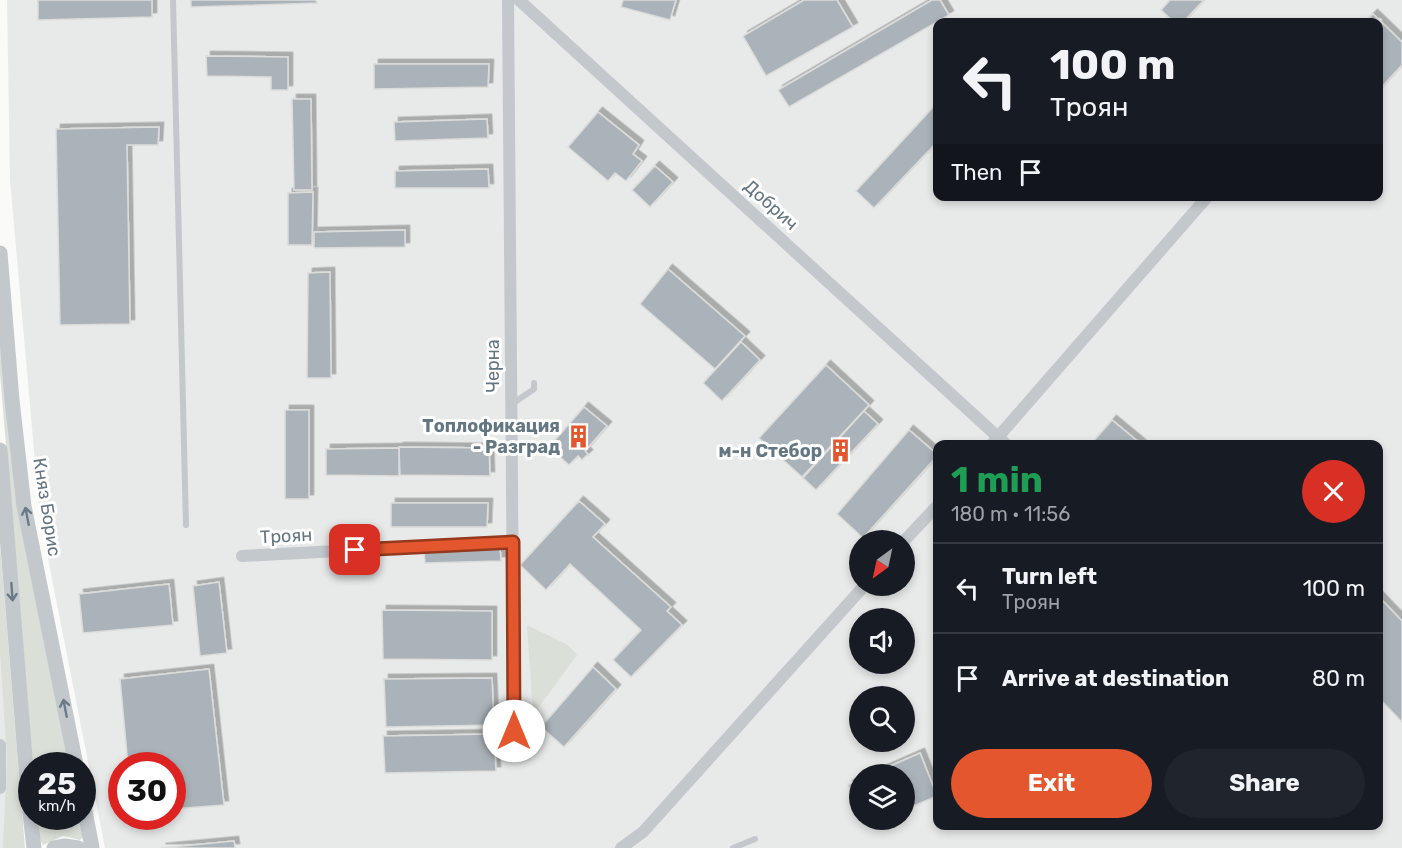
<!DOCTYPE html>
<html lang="en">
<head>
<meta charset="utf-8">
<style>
  body { margin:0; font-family:Rubik,sans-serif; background:#20242c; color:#f1f3f6; height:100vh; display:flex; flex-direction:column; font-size:22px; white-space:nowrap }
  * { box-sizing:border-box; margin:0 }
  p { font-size:20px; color:#9ea1a6 }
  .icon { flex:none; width:33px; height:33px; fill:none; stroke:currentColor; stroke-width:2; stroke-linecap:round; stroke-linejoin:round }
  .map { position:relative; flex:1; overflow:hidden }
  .side { position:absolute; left:933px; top:440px; width:450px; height:390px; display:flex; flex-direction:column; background:#171b24; border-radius:12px; box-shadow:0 3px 9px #0003 }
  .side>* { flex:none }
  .banner { position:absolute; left:933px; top:18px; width:450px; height:183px; border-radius:12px; box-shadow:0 3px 9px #0003; background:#171b24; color:#f1f3f6; overflow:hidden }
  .needle { width:39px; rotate:213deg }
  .buttons { position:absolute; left:849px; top:530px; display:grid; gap:12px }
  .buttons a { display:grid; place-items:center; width:66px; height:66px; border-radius:50%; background:#171b24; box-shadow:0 3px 9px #0003; font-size:30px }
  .speed { position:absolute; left:18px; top:752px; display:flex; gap:12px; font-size:30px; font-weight:700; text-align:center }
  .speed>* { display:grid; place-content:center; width:78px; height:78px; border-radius:50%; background:#171b24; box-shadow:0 3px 9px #0003; line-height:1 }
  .speed small { font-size:15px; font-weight:400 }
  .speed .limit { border:9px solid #d22; background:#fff; color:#111 }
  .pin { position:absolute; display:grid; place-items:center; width:51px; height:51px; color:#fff; margin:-26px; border-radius:12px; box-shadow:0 3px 9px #0006 }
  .me { position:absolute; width:66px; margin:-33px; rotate:0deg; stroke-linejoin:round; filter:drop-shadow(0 0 4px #0008) }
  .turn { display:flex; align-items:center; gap:21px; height:126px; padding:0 18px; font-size:27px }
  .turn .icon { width:78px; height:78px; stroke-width:2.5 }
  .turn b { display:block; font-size:42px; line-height:51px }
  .then { display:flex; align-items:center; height:57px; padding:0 18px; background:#0003; gap:12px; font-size:22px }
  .round { display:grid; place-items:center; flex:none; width:63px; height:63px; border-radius:32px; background:#20242c }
  .headline { display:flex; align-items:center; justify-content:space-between; height:102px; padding:0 18px }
  h1 { font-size:36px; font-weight:700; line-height:45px; color:#1e9e55 }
  .primary-button { display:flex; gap:12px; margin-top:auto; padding:12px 18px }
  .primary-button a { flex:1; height:69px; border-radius:36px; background:#e4572e; color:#fff; font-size:24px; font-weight:700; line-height:69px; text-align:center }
  .primary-button a+a { background:#20242c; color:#f1f3f6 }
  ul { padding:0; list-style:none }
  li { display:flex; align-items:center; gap:18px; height:90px; padding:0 18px; border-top:2px solid #363941 }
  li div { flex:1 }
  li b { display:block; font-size:22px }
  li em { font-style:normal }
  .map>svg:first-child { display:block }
  .built { fill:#e8e9e9; fill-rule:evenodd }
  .green { fill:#dadfd7 }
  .building { fill:#aab3b9; stroke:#dcdcda; stroke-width:1.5; filter:url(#shadow) }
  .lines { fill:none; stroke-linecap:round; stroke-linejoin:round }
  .service { stroke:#c3c8cc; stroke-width:6 }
  .minor { stroke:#c3c8cc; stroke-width:12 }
  .tertiary { stroke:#c3c8cc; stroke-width:15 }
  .oneway { stroke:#6a7a87 }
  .route-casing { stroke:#94391e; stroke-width:15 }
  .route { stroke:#e4572e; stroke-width:10 }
  .labels { text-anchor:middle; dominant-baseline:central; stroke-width:6; stroke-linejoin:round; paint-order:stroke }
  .street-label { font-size:18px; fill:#657683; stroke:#fff }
  .poi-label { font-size:18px; font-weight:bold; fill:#657683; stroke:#fff; text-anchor:end }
</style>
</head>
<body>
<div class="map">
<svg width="1402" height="848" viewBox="0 0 1402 848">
  <defs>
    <filter id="shadow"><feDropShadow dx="4.5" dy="-4.5" stdDeviation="0" flood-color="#0004"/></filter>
  </defs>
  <rect width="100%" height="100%" fill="#fafaf8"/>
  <!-- built -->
  <g class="built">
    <path d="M7,0H1402V848H105L40,518L10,180ZM938,22H1378V196H938ZM938,444H1378V825H938ZM860,540H904V585H860ZM860,618H904V663H860ZM860,696H904V741H860ZM122,765H172V816H122ZM860,774H904V819H860Z"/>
    <polygon points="0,590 15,848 0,848"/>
  </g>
  <!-- green -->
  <g class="green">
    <polygon points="0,336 69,765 33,765 0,374"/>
    <polygon points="0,544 25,848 3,848 7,757 0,652"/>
    <polygon points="527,625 568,645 577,655 533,715"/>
    <polygon points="38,816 78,816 83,837 80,840 63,836 43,845 40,839"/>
  </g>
  <!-- building -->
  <g class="building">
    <polygon points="38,0 152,0 152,17 38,20"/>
    <polygon points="191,0 316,0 317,3 191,7"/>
    <polygon points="623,0 676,0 670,20 621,7"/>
    <polygon points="804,0 837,0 853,27 766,76 743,36"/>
    <polygon points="932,0 940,0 949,15 789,107 778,90"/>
    <polygon points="1170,0 1204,0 1183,22 1174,22 1161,10"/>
    <polygon points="1373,14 1402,42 1402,65 1378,91 1378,22 1365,22"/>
    <polygon points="206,56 288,57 288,90 271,90 271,77 207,76"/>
    <polygon points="374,64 489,64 488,87 374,89"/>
    <polygon points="292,99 311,99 312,190 294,190"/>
    <polygon points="938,102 938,141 874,208 856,191"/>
    <polygon points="598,112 639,145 633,154 642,161 626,181 615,173 608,181 568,147"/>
    <polygon points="487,119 488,138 395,141 394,122"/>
    <polygon points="159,127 158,145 127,145 130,324 60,325 56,129"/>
    <polygon points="655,166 673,182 650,207 632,190"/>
    <polygon points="488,169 489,188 395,188 395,171"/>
    <polygon points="313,192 312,245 288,245 288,193"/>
    <polygon points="405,230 405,247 314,248 314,232"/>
    <polygon points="668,269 745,336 715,369 640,304"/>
    <polygon points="330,272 331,378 307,378 308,273"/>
    <polygon points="741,342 760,360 722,401 703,383"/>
    <polygon points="826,365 869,405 802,477 759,438"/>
    <polygon points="584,407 607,426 585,451 588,454 582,460 578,456 569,465 549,447"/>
    <rect x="285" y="410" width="24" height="89"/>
    <polygon points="864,411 878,424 816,490 803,478"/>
    <polygon points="1112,420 1141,444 1091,444"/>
    <polygon points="909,430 938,455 863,538 837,514"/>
    <polygon points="399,447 489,448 490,476 400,475"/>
    <polygon points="399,448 399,476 326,475 326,449"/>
    <polygon points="579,501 605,524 593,537 671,607 667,611 682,625 631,677 613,660 641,630 570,564 546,590 520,565"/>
    <polygon points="391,503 488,503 487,527 391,527"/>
    <polygon points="500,548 501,561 425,563 424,551"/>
    <polygon points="219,582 227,653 200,656 193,586"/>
    <polygon points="169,584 173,625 83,633 79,594"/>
    <polygon points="1378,596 1402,621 1402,722 1378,697"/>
    <polygon points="382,610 492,611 492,660 383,659"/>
    <polygon points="593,667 616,689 564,747 541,727"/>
    <polygon points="209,669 224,805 172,809 172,765 128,765 120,679"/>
    <polygon points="492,678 494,725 386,727 384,679"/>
    <polygon points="494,734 496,771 385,773 383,736"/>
    <polygon points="920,753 937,796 904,810 904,774 872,774"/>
    <polygon points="860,779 860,811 848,785"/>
    <polygon points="134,816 160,816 160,823 134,825"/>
    <polygon points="234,841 235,848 161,848"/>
  </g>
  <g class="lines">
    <!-- service -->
    <g class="service">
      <polyline points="173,0 186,525"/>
      <polyline points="512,404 534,389 534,383"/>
      <polyline points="733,848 755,839"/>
    </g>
    <!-- minor -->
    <g class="minor">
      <polyline points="508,0 514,731"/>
      <polyline points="519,0 998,437 992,444"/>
      <polyline points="1006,444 998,437 1208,196"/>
      <polyline points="904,541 938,505"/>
      <polyline points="242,556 512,542"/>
      <polyline points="0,745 0,788"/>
      <polyline points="621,848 643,832 865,585"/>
    </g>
    <!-- tertiary -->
    <g class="tertiary">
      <polyline points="0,253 12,400 24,506 76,765"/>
      <polyline points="0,450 29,805 34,848"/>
      <polyline points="82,795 92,848"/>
      <polyline points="54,848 65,846 78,848"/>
    </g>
  </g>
  <!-- one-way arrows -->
  <defs><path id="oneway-shaft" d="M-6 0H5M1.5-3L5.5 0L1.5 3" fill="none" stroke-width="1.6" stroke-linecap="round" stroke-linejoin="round" transform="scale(1.5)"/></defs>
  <g class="oneway">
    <use href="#oneway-shaft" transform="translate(27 516) rotate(-101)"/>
    <use href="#oneway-shaft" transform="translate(12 592) rotate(86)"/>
    <use href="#oneway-shaft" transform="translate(65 708) rotate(-101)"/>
  </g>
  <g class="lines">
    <defs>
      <polyline id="route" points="355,550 513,542 514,731"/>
    </defs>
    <!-- route casing -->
    <use href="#route" class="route-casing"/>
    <!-- route -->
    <use href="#route" class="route"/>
  </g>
  <!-- icons -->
  <defs>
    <symbol id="building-bare" viewBox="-9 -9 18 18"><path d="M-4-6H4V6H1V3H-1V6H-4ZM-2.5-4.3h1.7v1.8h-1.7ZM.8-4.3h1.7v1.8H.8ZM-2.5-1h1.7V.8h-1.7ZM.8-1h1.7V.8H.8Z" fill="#e4572e" stroke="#fff" stroke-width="2.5" paint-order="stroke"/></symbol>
  </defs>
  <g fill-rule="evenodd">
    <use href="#building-bare" x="562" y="420" width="33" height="33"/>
    <use href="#building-bare" x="824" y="434" width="33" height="33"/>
  </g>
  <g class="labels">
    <!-- street labels -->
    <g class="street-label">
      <text transform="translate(771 205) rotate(42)">Добрич</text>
      <text transform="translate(493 366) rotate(-90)">Черна</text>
      <text transform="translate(47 507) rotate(81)">Княз Борис</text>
      <text transform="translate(286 536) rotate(-3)">Троян</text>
    </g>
    <!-- poi labels -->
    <g class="poi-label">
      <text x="560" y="426">Топлофикация<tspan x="560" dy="21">- Разград</tspan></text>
      <text x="822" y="451">м-н Стебор</text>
    </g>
  </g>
</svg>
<div class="buttons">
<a><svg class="needle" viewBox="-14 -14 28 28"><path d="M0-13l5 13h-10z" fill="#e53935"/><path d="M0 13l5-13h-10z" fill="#9ea1a6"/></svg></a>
<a><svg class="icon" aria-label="sound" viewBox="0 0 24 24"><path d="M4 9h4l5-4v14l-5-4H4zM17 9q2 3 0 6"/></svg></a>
<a><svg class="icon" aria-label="search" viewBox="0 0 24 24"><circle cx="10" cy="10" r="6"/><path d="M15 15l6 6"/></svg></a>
<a><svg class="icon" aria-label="layers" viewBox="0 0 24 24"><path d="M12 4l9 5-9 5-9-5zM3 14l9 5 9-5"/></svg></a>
</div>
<div class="speed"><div>25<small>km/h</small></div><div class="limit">30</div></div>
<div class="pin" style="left:355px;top:550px;background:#d93025"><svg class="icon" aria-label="arrive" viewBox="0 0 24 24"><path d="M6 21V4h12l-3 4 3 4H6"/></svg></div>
<svg class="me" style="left:514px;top:731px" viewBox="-20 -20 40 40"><circle r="19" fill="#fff"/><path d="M0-13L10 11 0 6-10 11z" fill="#e4572e"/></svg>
<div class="banner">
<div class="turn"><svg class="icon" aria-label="left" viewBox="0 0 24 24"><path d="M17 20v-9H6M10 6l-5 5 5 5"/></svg><div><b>100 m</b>Троян</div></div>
<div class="then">Then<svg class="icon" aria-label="arrive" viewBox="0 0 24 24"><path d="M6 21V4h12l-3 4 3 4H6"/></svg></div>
</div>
<section class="side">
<div class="headline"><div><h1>1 min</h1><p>180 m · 11:56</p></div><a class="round" style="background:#d93025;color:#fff"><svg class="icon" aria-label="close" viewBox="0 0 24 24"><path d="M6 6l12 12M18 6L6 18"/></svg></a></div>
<ul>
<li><svg class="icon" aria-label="left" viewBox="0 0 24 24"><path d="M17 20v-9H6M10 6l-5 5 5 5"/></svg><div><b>Turn left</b><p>Троян</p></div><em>100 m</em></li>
<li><svg class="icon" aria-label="arrive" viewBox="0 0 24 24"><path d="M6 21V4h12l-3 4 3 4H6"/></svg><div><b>Arrive at destination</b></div><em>80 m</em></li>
</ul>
<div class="primary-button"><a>Exit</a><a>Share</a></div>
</section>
</div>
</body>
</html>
